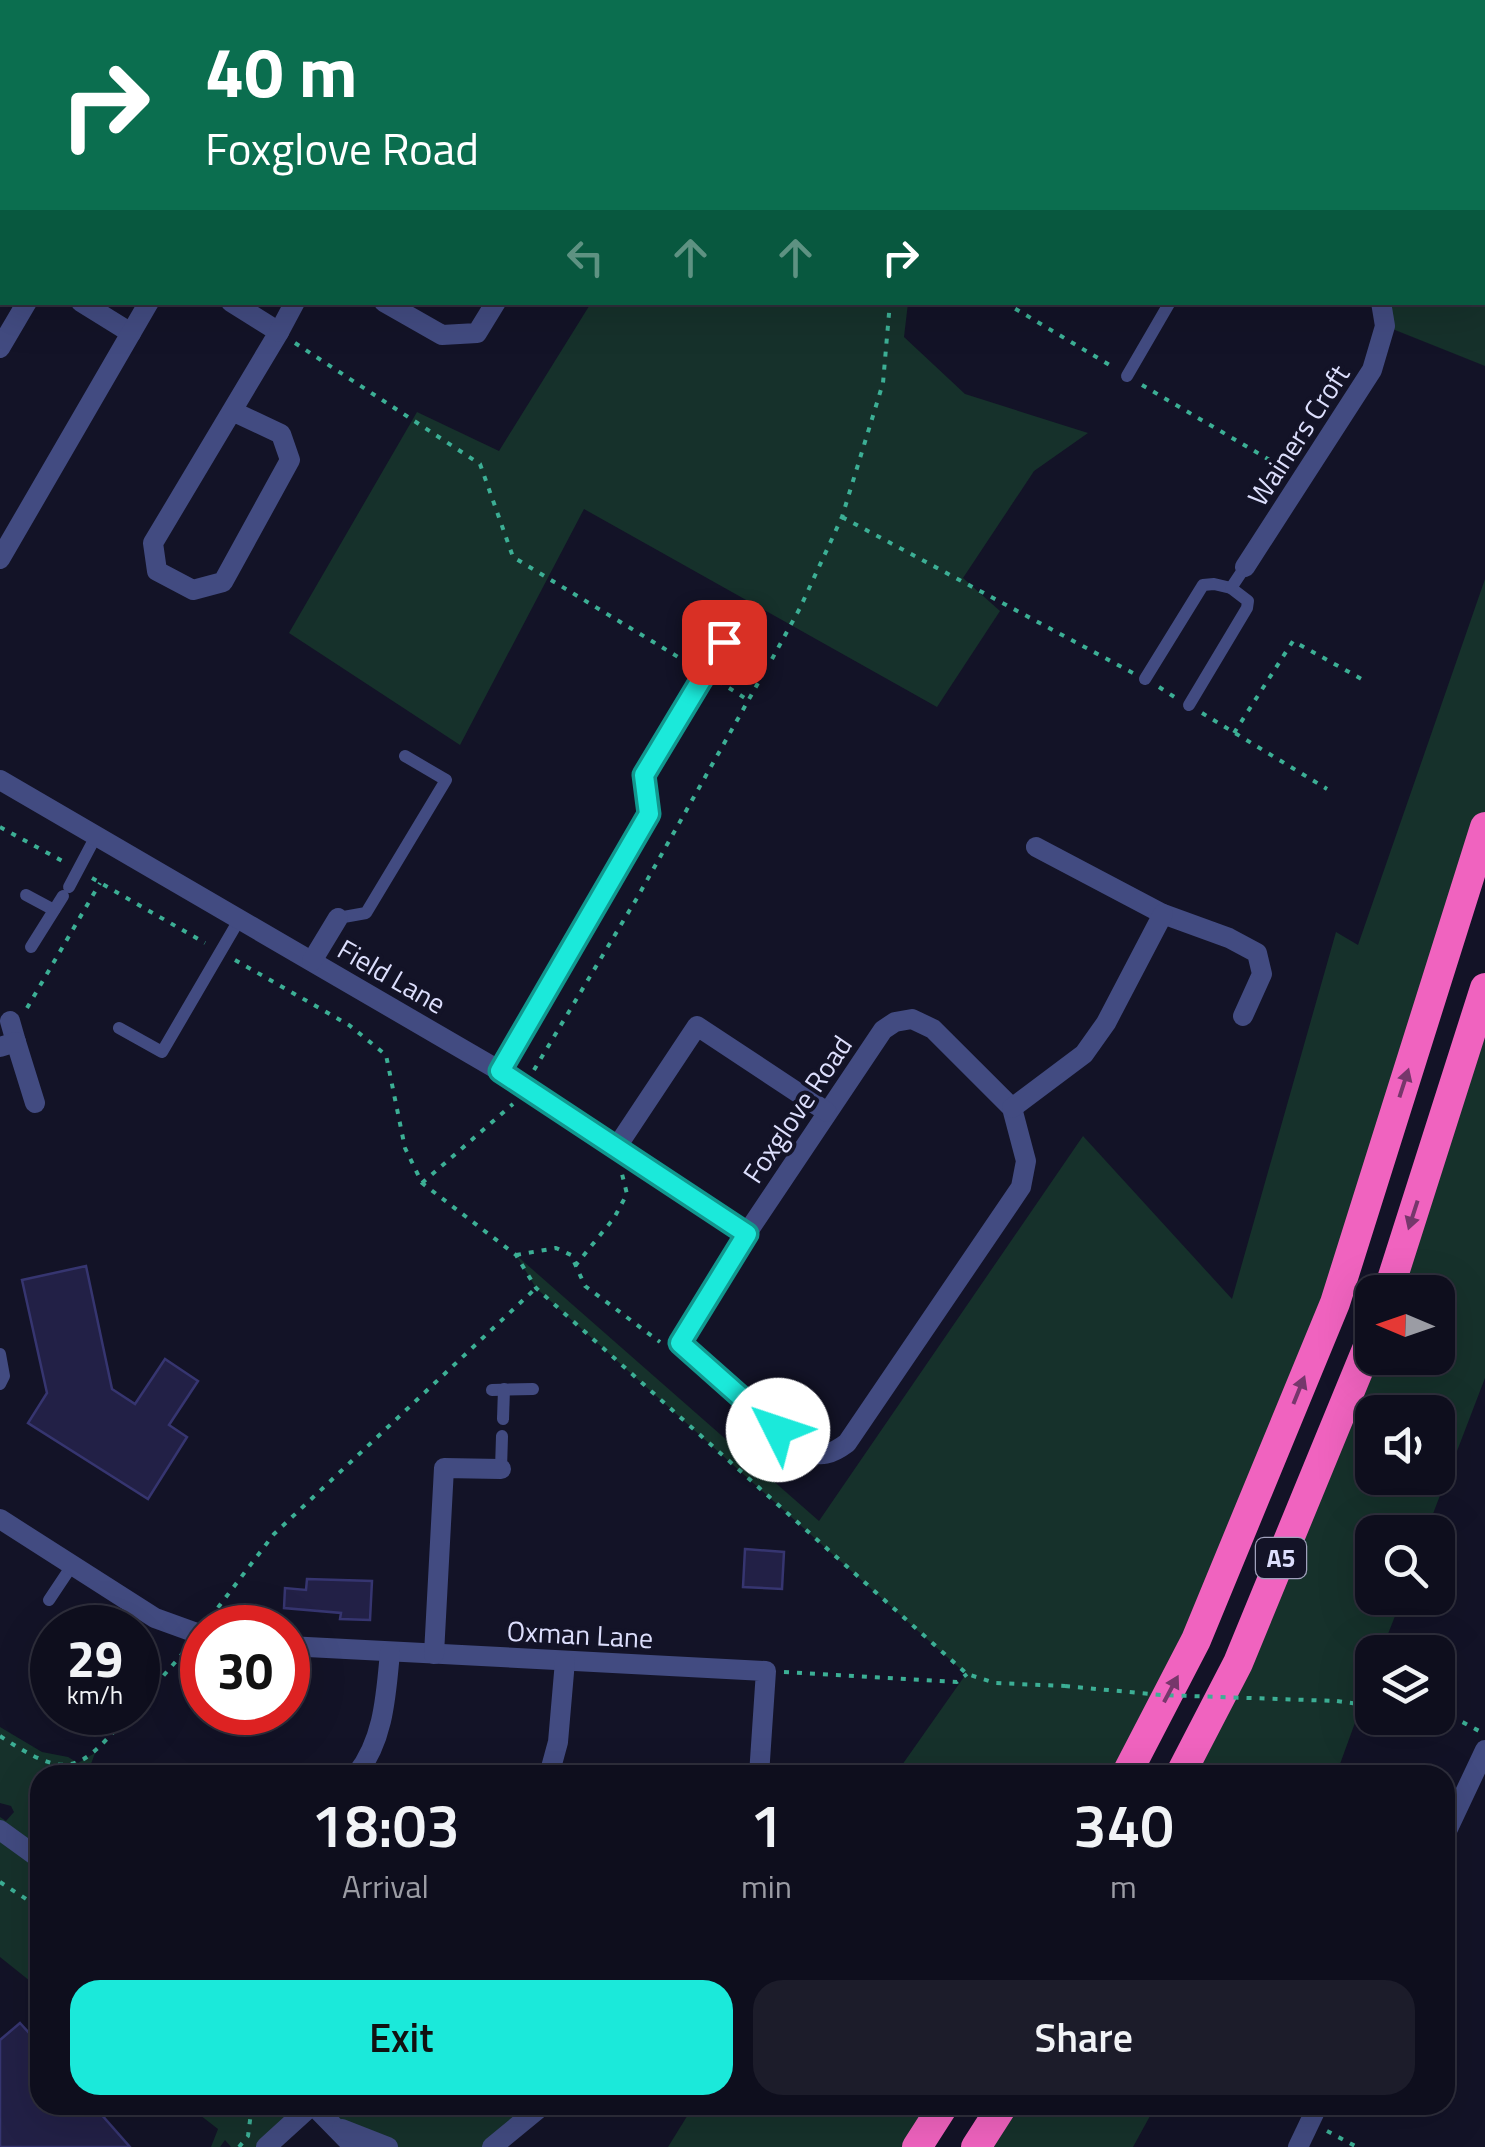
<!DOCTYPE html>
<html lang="en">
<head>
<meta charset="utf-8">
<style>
  body { margin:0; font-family:"Titillium Web",sans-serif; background:#1c1c2a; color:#f1f3f6; height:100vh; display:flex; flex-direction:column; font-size:38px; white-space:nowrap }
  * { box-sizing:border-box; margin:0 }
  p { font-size:32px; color:#9b9ca4 }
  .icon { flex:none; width:55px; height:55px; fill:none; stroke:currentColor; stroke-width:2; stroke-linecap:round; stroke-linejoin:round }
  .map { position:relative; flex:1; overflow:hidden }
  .panel { position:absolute; left:30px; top:1765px; width:1425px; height:350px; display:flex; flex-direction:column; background:#0e0e1d; border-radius:30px; box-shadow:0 10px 40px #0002,0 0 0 2px #2e2e3b }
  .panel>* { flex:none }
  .top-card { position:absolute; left:0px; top:0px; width:1485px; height:305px; box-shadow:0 10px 40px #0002,0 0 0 2px #2e2e3b; background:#0b6e4f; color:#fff; overflow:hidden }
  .needle { width:65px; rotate:272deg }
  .buttons { position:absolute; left:1355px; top:1275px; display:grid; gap:20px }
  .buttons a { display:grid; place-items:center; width:100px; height:100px; border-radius:20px; background:#0e0e1d; box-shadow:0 10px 40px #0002,0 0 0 2px #2e2e3b; font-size:50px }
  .speed { position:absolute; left:30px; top:1605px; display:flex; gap:20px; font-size:50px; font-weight:700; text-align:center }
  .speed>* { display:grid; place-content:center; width:130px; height:130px; border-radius:50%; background:#0e0e1d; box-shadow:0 10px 40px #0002,0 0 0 2px #2e2e3b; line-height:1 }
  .speed small { font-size:25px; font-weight:400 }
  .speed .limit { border:15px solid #d22; background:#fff; color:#111 }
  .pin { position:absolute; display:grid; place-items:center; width:85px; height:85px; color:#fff; margin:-42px; border-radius:20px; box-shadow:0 5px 15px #0006 }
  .me { position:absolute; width:110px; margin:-55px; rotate:311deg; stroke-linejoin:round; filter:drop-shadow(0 0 8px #0008) }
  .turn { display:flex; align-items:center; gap:35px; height:210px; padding:0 40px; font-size:45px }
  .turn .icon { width:130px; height:130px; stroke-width:2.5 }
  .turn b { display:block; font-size:70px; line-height:85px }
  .lanes { display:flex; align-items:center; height:95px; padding:0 40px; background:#0003; justify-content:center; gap:50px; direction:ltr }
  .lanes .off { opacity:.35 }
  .eta { display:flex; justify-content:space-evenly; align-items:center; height:170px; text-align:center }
  .eta b { font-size:60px; font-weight:600; line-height:70px }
  .primary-button { display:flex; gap:20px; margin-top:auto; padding:20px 40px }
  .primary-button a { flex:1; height:115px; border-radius:30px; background:#1be9da; color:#111; font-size:40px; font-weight:600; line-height:115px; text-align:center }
  .primary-button a+a { background:#1c1c2a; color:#f1f3f6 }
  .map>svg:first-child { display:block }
  .green { fill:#16312b; fill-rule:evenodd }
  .building { fill:#222046; stroke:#363570; stroke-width:2.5 }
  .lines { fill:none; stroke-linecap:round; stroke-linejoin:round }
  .path { stroke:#3caf95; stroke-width:4; stroke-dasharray:5 8; stroke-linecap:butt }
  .lane { stroke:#424b81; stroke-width:12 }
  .street { stroke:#424b81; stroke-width:20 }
  .highway { stroke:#f063bf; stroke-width:30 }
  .path-bridge { stroke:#3caf95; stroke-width:4; stroke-dasharray:5 8; stroke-linecap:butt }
  .oneway { fill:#76376b }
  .route-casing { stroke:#12978e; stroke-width:25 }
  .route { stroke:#1be9da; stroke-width:18 }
  .labels { text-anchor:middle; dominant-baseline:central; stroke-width:8; stroke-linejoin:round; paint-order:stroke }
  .shield { fill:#131327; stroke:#a0a1bc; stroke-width:2.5 }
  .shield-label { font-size:25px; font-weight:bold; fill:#dcdefc }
  .street-label { font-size:28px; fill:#dcdefc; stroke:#131327 }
</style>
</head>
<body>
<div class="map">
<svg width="1485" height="2147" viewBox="0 0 1485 2147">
  <rect width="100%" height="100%" fill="#131327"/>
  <!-- green -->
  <g class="green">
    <polygon points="1325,0 1485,0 1485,366 1385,326 1381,303 1482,302 1482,2"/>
    <polygon points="591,303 908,303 904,337 965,394 1088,433 1034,471 963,578 1000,611 937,707 584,509 460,745 289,633 417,412 499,451"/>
    <polygon points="1485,579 1485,827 1335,1303 1121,1775 895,1775 966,1674 536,1288 516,1255 819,1521 1083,1136 1232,1299 1336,932 1358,945"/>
    <path d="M1485,988V1378L1426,1532H1372V1598H1402L1381,1652H1372V1676L1336,1775H1180L1372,1358H1438V1292H1388ZM1372,1412H1438V1478H1372Z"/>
    <polygon points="0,1727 42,1752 68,1757 78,1763 95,1753 87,1775 40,1775 40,1989 0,1957 0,1817 6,1821 14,1812 11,1806 0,1803"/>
    <polygon points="187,2105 312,2105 266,2147 231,2147 225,2140 220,2147 211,2147 218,2129"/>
    <polygon points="313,2105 543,2105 498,2147 388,2147"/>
    <polygon points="694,2105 944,2105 917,2147 668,2147"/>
    <polygon points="1003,2105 1156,2105 1133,2147 976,2147"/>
  </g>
  <!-- building -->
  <g class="building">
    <polygon points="86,1266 112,1389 135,1404 165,1359 198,1381 169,1425 187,1437 148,1499 28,1423 47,1393 22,1280"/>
    <polygon points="745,1549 784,1552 782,1589 743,1587"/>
    <polygon points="307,1579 372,1581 370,1620 340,1619 341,1613 284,1608 285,1588 306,1590"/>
    <polygon points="20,2023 40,2045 40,2105 93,2105 130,2147 0,2147 0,2040"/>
  </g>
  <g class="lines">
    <!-- path -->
    <g class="path">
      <polyline points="991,0 995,2"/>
      <polyline points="803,2 803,0"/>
      <polyline points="1064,2 1066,0"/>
      <polyline points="1004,302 1113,367"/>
      <polyline points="295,343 480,464 513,557 693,666"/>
      <polyline points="1142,385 1285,469"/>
      <polyline points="842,517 1133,673"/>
      <polyline points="772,659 800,608 842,517 883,383 890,302"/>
      <polyline points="718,681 748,700"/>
      <polyline points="1159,687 1176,698"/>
      <polyline points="1202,713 1327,789"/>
      <polyline points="1234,733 1293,641 1367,682"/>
      <polyline points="0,827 66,863"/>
      <polyline points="92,878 205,943"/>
      <polyline points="235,960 349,1025 386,1055 405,1148 422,1183 516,1255 536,1288 967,1674 995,1683 1065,1686"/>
      <polyline points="27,1008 100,883"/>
      <polyline points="534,1070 637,898 762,676"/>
      <polyline points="422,1183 513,1104"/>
      <polyline points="516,1255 556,1248 571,1255 585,1286 660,1342"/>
      <polyline points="575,1266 614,1218 627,1194 622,1174"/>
      <polyline points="210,1618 274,1534 536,1288"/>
      <polyline points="784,1672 957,1682 967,1674"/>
      <polyline points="1337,1701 1372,1706"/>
      <polyline points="138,1705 184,1652"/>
      <polyline points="1438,1715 1453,1717 1481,1732"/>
      <path d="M0,1736C70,1782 79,1772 131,1712"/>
      <polyline points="0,1882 40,1908"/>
      <polyline points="1327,2131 1357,2147"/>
      <polyline points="239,2147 248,2136 252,2105"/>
    </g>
    <!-- lane -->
    <g class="lane">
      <polyline points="1127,376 1170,302"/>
      <polyline points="1145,679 1203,585 1214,584 1231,588"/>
      <polyline points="1189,705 1247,608 1248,601 1231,588 1245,567"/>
      <polyline points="649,814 644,775 724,642 756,662"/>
      <polyline points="69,887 96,836"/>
      <polyline points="26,895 54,910"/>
      <polyline points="338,918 366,913 446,780 405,756"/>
      <polyline points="31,947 63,896"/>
      <polyline points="119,1028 162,1052 239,920"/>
      <polyline points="0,1354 4,1376 0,1384"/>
      <polyline points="492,1390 533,1389"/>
      <polyline points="503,1419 504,1389"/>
      <polyline points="501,1469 502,1436"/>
      <polyline points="49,1600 71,1567"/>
    </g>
    <!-- street -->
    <g class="street">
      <polyline points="641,0 645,2"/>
      <polyline points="1325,0 1326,2"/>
      <polyline points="133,2 134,0"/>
      <polyline points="209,2 211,0"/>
      <polyline points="324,2 325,0"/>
      <polyline points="523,2 525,0"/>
      <polyline points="0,251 2,253"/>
      <polyline points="81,302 131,333"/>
      <polyline points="231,302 279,332 153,543 157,571 193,590 223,582 290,460 281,434 232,411"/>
      <polyline points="384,302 442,335 477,333 496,302"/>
      <polyline points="279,332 295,302"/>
      <polyline points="0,348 27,302"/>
      <polyline points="0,559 149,302"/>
      <polyline points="1245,567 1372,370 1385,326 1381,302"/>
      <polyline points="0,780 500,1071 747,1233"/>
      <polyline points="1036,847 1163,914 1229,938 1257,953 1262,974 1243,1016"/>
      <polyline points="312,961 338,918"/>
      <path d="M912,1019L933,1029L1012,1108L1026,1161L1021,1187L847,1443C831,1455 822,1457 802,1451L680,1343L747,1233L883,1030L895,1022Z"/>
      <polyline points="10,1021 16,1042"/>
      <polyline points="0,1047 16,1042 35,1103"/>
      <polyline points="500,1071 649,814"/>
      <polyline points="1012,1108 1084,1054 1106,1023 1163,914"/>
      <polyline points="616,1148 697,1026 827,1112"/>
      <polyline points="0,1519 155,1618 202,1635"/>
      <polyline points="288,1646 766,1671 759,1775"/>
      <polyline points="434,1654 444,1468 501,1469"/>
      <path d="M356,1775C384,1740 386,1695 390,1652"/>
      <polyline points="549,1775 558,1742 565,1661"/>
      <polyline points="0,1830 40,1859"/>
      <polyline points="1445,1835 1485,1750"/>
      <polyline points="313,2105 354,2147"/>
      <polyline points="342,2129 388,2147"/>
      <polyline points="266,2147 312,2105"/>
      <polyline points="492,2147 543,2105"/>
      <polyline points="1298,2147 1318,2105"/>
    </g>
    <!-- highway -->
    <g class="highway">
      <polyline points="1388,1292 1485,988"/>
      <polyline points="1126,1775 1196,1640 1335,1303 1485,827"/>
      <polyline points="1180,1775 1238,1663 1372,1337"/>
      <polyline points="917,2147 944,2105"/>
      <polyline points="976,2147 1003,2105"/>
    </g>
    <!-- path-bridge -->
    <polyline class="path-bridge" points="1065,1686 1161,1695 1337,1701"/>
  </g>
  <!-- one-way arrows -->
  <defs><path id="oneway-solid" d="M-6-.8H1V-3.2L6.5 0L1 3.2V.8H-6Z" transform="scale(2.5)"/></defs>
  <g class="oneway">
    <use href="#oneway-solid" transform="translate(1404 1083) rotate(-72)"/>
    <use href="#oneway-solid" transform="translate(1413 1215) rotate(108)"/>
    <use href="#oneway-solid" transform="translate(1299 1390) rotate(-68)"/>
    <use href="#oneway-solid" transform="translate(1171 1689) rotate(-62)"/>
  </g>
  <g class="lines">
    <defs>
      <polyline id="route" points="724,642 644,775 649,814 500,1071 747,1234 680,1343 778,1430"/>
    </defs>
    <!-- route casing -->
    <use href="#route" class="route-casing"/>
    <!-- route -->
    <use href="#route" class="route"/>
  </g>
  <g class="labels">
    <!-- shield labels -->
    <rect class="shield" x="1256" y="1538" width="50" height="40" rx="8"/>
    <g class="shield-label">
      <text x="1281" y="1558">A5</text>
    </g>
    <!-- street labels -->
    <g class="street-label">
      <text transform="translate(1298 435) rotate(-57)">Wainers Croft</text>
      <text transform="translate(392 976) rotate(30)">Field Lane</text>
      <text transform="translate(797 1109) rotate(-56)">Foxglove Road</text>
      <text transform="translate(580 1634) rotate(3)">Oxman Lane</text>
    </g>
  </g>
</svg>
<div class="buttons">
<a><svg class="needle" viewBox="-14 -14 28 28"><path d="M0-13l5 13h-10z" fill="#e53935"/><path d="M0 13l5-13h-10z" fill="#9b9ca4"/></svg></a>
<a><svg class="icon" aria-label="sound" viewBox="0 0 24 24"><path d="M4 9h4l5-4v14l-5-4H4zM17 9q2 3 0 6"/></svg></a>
<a><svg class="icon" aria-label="search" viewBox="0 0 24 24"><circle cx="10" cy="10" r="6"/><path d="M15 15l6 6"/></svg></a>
<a><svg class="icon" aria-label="layers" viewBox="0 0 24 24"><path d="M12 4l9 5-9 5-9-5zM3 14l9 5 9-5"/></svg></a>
</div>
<div class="speed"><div>29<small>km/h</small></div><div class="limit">30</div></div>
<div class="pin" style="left:724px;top:642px;background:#d93025"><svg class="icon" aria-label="arrive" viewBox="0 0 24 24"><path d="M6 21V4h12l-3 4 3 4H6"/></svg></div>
<svg class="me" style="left:778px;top:1430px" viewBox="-20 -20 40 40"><circle r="19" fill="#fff"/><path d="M0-13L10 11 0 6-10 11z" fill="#1be9da"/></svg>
<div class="top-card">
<div class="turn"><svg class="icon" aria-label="right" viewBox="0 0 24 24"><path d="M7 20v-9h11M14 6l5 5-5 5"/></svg><div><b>40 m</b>Foxglove Road</div></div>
<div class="lanes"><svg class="icon off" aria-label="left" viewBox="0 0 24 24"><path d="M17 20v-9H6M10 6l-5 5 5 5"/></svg><svg class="icon off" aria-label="ahead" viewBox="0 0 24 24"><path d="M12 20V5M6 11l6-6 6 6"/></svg><svg class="icon off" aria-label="ahead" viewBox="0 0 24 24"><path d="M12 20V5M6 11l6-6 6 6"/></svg><svg class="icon" aria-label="right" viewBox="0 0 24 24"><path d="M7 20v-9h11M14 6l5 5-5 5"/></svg></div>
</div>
<section class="panel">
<div class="eta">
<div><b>18:03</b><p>Arrival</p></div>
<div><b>1</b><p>min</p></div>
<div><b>340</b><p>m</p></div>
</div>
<div class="primary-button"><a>Exit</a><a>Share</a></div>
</section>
</div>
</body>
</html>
